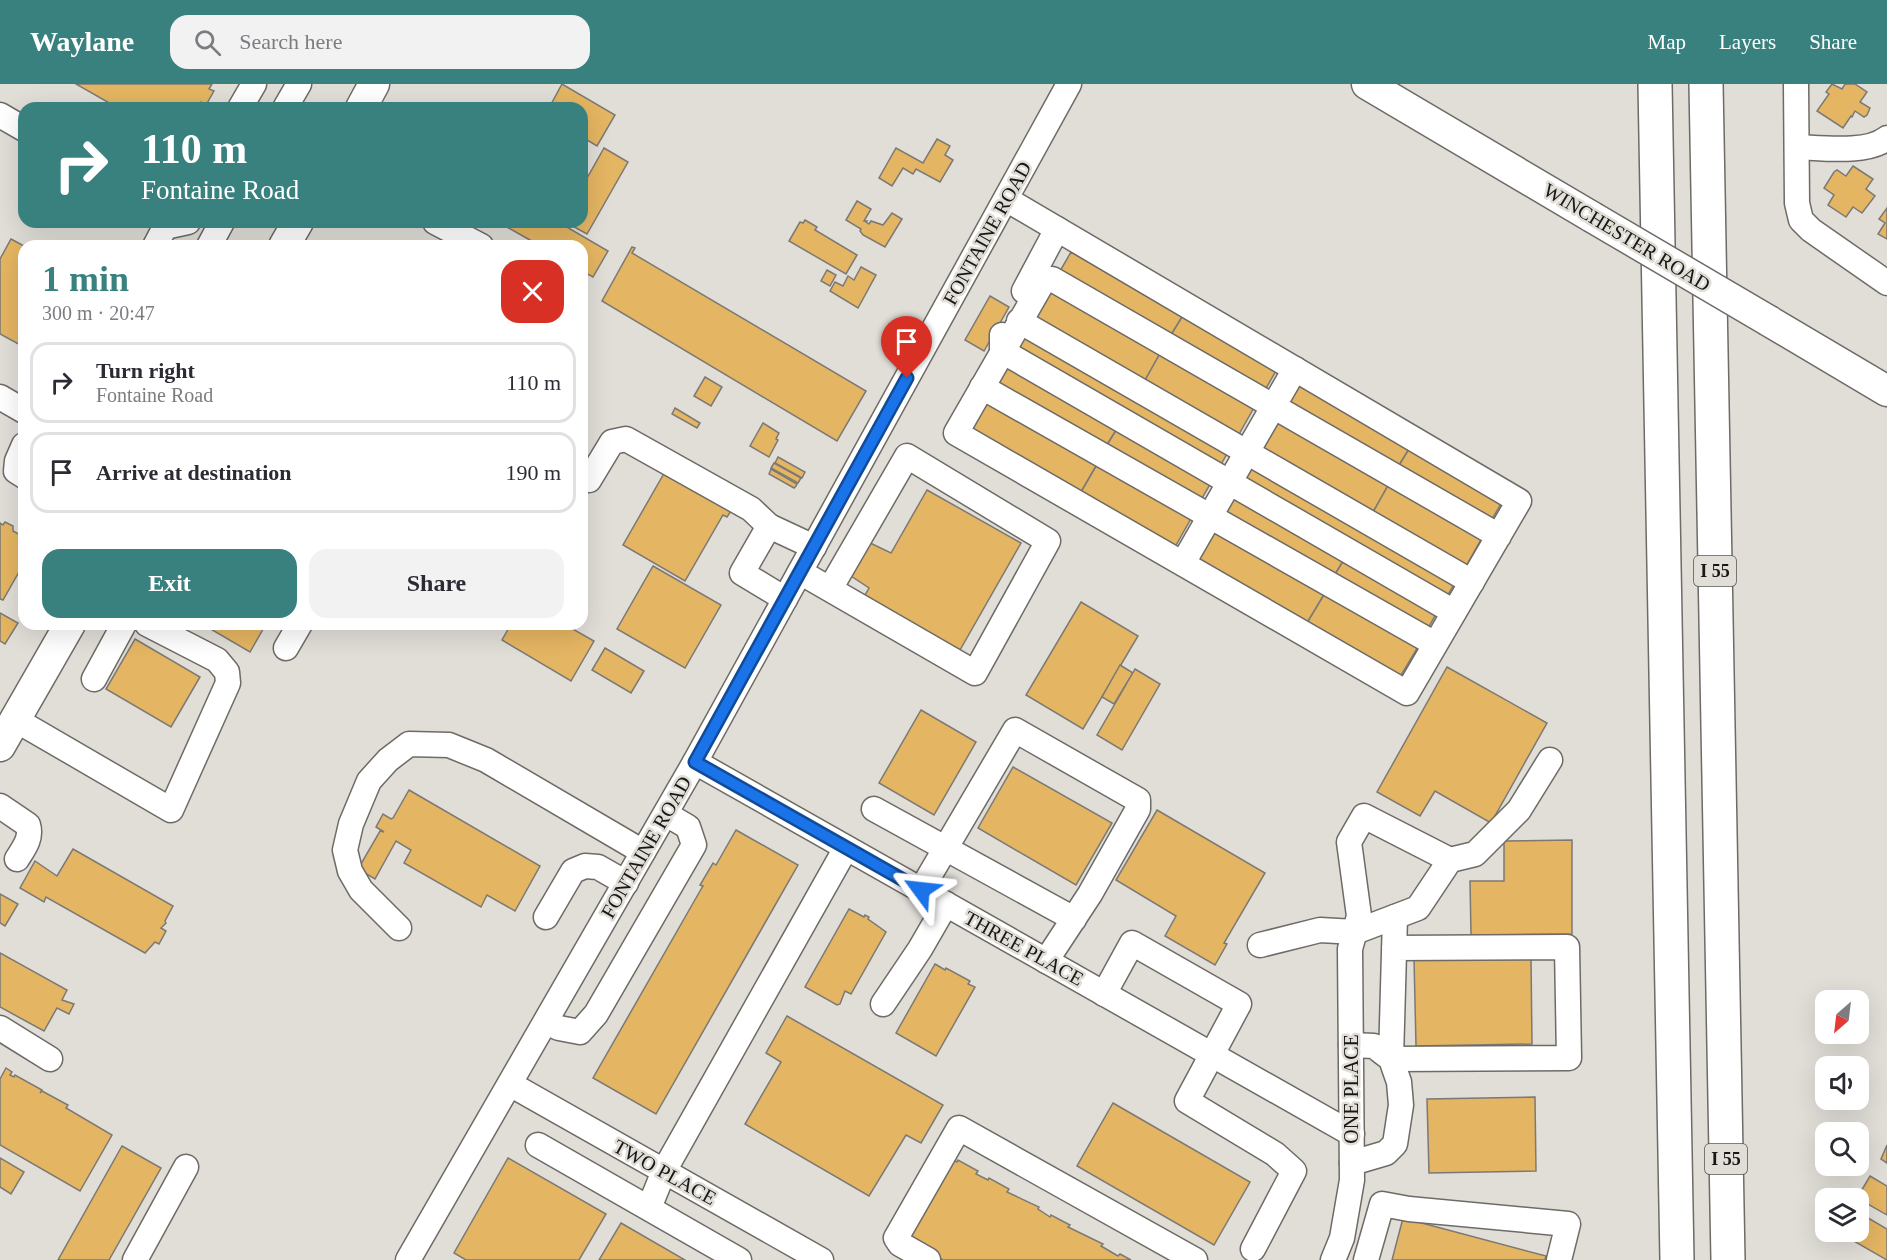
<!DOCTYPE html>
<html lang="en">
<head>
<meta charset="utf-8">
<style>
  body { margin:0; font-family:Georgia,serif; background:#f2f2f3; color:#2b2b33; height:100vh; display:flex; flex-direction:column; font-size:22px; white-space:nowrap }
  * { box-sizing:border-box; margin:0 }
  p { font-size:20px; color:#7c7c81 }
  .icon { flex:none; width:33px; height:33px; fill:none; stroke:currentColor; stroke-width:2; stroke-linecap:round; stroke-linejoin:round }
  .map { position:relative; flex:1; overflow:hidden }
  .panel { position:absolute; left:18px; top:156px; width:570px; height:390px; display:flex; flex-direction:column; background:#fff; border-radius:18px; box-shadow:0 6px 24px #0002 }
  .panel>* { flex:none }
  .top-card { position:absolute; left:18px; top:18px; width:570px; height:126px; border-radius:18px; box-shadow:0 6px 24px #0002; background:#39817e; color:#fff; overflow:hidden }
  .needle { width:39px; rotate:208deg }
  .buttons { position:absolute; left:1815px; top:906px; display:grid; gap:12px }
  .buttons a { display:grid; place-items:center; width:54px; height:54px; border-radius:12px; background:#fff; box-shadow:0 6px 24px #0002; font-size:30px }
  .pin { position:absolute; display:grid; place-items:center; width:51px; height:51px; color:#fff; margin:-62px -26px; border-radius:50% 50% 50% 0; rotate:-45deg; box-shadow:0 0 6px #0007 }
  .pin .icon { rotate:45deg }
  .me { position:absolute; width:66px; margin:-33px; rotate:300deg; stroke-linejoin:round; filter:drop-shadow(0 0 4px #0008) }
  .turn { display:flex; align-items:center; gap:21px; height:126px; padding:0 24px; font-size:27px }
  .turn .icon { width:78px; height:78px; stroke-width:2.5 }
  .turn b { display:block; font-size:42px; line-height:51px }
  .round { display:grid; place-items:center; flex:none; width:63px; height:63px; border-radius:18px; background:#f2f2f3 }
  .overview { display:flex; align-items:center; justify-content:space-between; height:102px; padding:0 24px }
  h1 { font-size:36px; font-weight:700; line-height:45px; color:#39817e }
  .cta { display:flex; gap:12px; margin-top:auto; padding:12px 24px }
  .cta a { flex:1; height:69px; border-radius:18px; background:#39817e; color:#fff; font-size:24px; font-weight:700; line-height:69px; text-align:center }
  .cta a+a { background:#f2f2f3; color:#2b2b33 }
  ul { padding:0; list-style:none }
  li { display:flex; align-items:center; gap:18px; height:81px; margin:0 12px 9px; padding:0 12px; border:3px solid #e1e1e2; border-radius:18px }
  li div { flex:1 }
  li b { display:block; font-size:22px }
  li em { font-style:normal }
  header { display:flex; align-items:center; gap:36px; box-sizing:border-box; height:84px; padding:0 30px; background:#39817e; color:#fff }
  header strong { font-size:28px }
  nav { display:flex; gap:33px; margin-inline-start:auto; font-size:21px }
  .search { width:420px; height:54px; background:#f2f2f3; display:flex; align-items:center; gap:15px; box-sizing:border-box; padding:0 21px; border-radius:18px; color:#7c7c81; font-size:22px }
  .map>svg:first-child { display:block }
  .building { fill:#e4b562; stroke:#7c7974; stroke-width:1.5 }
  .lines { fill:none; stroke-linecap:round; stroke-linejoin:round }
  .minor-casing { stroke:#6e6b66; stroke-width:27 }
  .major-casing { stroke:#6e6b66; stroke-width:33 }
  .highway-casing { stroke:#6e6b66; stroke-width:36 }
  .minor { stroke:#fff; stroke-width:24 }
  .major { stroke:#fff; stroke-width:30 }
  .highway { stroke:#fff; stroke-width:33 }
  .major-bridge-casing { stroke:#6e6b66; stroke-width:33; stroke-linecap:butt }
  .major-bridge { stroke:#fff; stroke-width:30 }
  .route-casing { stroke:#114b97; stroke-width:15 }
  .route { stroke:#1a73e8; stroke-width:10 }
  .labels { text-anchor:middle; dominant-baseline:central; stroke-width:5; stroke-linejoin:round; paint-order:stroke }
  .shield { fill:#e1ded8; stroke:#545350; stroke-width:1.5 }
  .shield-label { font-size:18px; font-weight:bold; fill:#181715 }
  .street-label { font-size:20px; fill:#181715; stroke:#e1ded8 }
</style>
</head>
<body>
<header>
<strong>Waylane</strong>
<div class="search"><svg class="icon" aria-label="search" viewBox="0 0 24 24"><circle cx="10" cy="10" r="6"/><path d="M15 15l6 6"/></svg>Search here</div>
<nav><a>Map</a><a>Layers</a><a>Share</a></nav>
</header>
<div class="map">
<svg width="1887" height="1176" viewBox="0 0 1887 1176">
  <rect width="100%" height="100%" fill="#e1ded8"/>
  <!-- building -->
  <g class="building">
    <polygon points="76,0 212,0 209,5 214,7 206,21 201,18 198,24 118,24"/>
    <polygon points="562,0 615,31 597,62 582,53 582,24 549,24"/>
    <polygon points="1832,0 1842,5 1845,0 1855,0 1867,8 1860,18 1870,24 1867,31 1864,33 1855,27 1852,33 1851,32 1843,44 1817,27 1829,10 1826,8"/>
    <polygon points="937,55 950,62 945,71 953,76 940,98 916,85 913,90 903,84 892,102 879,94 896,64 923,79"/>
    <polygon points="604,64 628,78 587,150 567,139 565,142 608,167 593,193 582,187 582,162 535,162 537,160 498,138 582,138 582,92 587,94"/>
    <polygon points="1853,82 1873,95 1866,105 1875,112 1862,129 1853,123 1846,133 1828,121 1834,111 1824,104 1834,88 1837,86 1846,92"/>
    <polygon points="857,117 871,125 864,137 867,137 866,138 869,140 871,137 883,141 892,129 902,135 885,163 863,151 860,147 861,145 846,136"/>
    <polygon points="1887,124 1887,155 1878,150 1885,139 1879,135"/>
    <polygon points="805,136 817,143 815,146 857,171 846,190 789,157 800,138 803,139"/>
    <polygon points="11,155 24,162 24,263 0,250 0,175"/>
    <polygon points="632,163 635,164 632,169 866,307 837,357 602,217"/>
    <polygon points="1071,168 1182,233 1171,251 1060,187"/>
    <polygon points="861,183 876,191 858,224 830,207 835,198 843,202 848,192 854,196"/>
    <polygon points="827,186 836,191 830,202 821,197"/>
    <polygon points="1052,202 1162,266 1144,298 1033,234"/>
    <polygon points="990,212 1009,223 984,267 965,256"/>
    <polygon points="1182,233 1276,287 1265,306 1171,251"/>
    <polygon points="1024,248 1228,368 1219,384 1015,265"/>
    <polygon points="1162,266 1256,320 1238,352 1144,298"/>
    <polygon points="1007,278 1118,343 1107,361 996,297"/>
    <polygon points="705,293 722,303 711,322 694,312"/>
    <polygon points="1298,301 1409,365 1398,383 1287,319"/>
    <polygon points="987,312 1099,377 1081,408 969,344"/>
    <polygon points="675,324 700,339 697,344 672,330"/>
    <polygon points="1277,333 1390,398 1372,430 1259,365"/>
    <polygon points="763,339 779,349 776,355 778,356 769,373 750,362"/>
    <polygon points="1118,343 1212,397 1201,416 1107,361"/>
    <polygon points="1409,365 1502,418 1491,437 1398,383"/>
    <polygon points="778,373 805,388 802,394 775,379"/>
    <polygon points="1099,377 1193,431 1175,463 1081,408"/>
    <polygon points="774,379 801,394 798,399 771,384"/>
    <polygon points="1249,380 1455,499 1446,514 1240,396"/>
    <polygon points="771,385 797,400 796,402 794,404 769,390"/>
    <polygon points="666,386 731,427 727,433 723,431 685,497 623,461"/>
    <polygon points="1390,398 1483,452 1465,484 1372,430"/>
    <polygon points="927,406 1021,459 956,573 861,518 869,504 845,488 864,456 891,469"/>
    <polygon points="1234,409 1345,474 1334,492 1223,428"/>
    <polygon points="5,438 13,442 13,447 24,453 24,479 3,516 0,515 0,439 3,441"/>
    <polygon points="1213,444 1325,509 1307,539 1196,473"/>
    <polygon points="1345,474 1438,527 1427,546 1334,492"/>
    <polygon points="653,482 721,521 685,584 617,545"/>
    <polygon points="1325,509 1418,563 1400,593 1307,539"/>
    <polygon points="1081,518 1138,552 1083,645 1026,611"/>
    <polygon points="0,529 18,539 5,560 0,557"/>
    <polygon points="202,540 266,540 250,568"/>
    <polygon points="511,540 564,540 594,557 571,597 502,556"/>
    <polygon points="135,555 200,593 171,643 106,605"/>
    <polygon points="605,564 644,587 631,609 592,586"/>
    <polygon points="1120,581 1133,589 1114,620 1102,613"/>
    <polygon points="1447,583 1547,639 1491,739 1435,707 1420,732 1377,708"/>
    <polygon points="1135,585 1160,600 1122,666 1097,651"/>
    <polygon points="921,626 976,658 934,731 879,699"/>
    <polygon points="1013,683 1112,739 1076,801 978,744"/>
    <polygon points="409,706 540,782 515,827 487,811 481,823 404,779 411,766 396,757 375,795 358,785 380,747 384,748 376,743 383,730 391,735 393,734"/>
    <polygon points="1157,726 1265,789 1224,859 1227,860 1215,881 1165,852 1176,832 1116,796"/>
    <polygon points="736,746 798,781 656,1030 593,994 700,807 703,802 700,801 713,779 716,781"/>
    <polygon points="1572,756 1572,850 1471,851 1470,797 1504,797 1504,757"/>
    <polygon points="73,765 173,822 165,837 166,839 161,844 166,847 159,860 155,858 145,869 46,813 44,818 20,804 35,777 57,792"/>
    <polygon points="0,810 18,820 5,842 0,839"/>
    <polygon points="849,825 864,833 865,831 869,833 868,835 886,848 851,910 845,907 840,920 837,921 805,903"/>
    <polygon points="0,869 67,906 62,916 74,920 69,930 57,924 44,947 0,923"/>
    <polygon points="1531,873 1532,960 1416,962 1414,875"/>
    <polygon points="935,880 945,886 946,884 970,897 968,900 975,903 936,972 896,949"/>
    <polygon points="787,932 943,1021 921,1059 906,1051 869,1112 745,1040 781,978 766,969"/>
    <polygon points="6,984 12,988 10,991 14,993 15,991 42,1006 40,1009 42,1007 68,1021 66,1024 112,1051 80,1107 0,1061 0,995"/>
    <polygon points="1535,1013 1536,1087 1429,1089 1427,1015"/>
    <polygon points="1113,1019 1250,1098 1214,1161 1077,1082"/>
    <polygon points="1887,1061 1887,1079 1881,1075"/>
    <polygon points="122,1062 161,1084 109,1176 58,1176"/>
    <polygon points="0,1074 24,1088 11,1110 0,1103"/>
    <polygon points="508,1074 606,1130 579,1176 466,1176 454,1169"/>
    <polygon points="950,1074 957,1078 958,1076 978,1087 976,1090 988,1096 989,1094 1009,1105 1007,1108 1039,1123 1038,1125 1050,1133 1051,1131 1070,1141 1068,1143 1103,1160 1101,1162 1118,1172 1120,1170 1131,1176 943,1176 904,1154"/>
    <polygon points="1870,1092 1887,1102 1887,1131 1857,1114"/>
    <polygon points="1858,1128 1887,1145 1887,1176 1838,1148 1858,1148"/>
    <polygon points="1403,1134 1546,1172 1545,1176 1392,1176"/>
    <polygon points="621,1139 685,1176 599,1176"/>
  </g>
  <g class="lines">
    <defs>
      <g id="minor">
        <polyline points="1796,0 1797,119 1801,136 1811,146 1887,199"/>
        <polyline points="240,24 254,0"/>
        <polyline points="285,24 299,0"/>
        <polyline points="0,31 24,45"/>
        <path d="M1797,63C1822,64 1868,70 1887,54"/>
        <polyline points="1006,115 1519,417 1407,609 956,349 1044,196 1052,195 1499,452"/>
        <polyline points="435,138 481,162"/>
        <polyline points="155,162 165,143 188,138"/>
        <polyline points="209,162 222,138"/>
        <polyline points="1024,207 1057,145"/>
        <polyline points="1019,237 1472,498"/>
        <polyline points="1002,251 1002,267 1454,528"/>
        <polyline points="982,303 1435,560"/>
        <polyline points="0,313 24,327"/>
        <polyline points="24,361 17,377 16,387 24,392"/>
        <polyline points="589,396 612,358 626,355 751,425 769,442"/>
        <polyline points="1183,479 1295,285"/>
        <polyline points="800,488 975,589 1048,457 907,372 830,505"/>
        <polyline points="785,515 742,489 769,442 814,463"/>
        <polyline points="286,564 300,540"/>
        <polyline points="94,595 124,540"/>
        <polyline points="16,636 171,726 228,599 227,588 217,576 147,540"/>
        <polyline points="695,678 1352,1050"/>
        <path d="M0,722L28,741C32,754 24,764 17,775"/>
        <polyline points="874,725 1074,835"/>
        <polyline points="921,806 1015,646 1138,716 1138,725 1090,810 1046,877"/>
        <polyline points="546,833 573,787 585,782 598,783 626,799"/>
        <polyline points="399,844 361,806 350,787 345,766 351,740 369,697 388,676 409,660 449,661 486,676 643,768"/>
        <polyline points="1260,861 1320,846 1355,848 1418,824 1450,776 1475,770 1519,726 1550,676"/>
        <polyline points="1394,864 1567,863 1569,974 1391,975 1395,833"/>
        <polyline points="1104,910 1132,859 1239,920 1187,1017 1275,1070 1294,1087 1253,1165"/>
        <polyline points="883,920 920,865 946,820"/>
        <polyline points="546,938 559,944 580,948 596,930 694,761 688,743 666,730"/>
        <polyline points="0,944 50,975"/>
        <polyline points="1351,961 1374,962 1391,975 1399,998 1401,1021 1395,1060 1386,1069 1352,1079"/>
        <polyline points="510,1000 821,1176"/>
        <polyline points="538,1061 739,1176"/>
        <polyline points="649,1124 664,1087 846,764"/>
        <polyline points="135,1176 186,1083"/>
        <polyline points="408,1176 695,678 1069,0"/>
        <polyline points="928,1176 900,1160 896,1154 959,1044 1195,1176"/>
        <polyline points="1333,1176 1342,1154 1352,1096 1350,865 1359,832 1349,758 1364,732 1450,776"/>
        <polyline points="1366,1176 1382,1120 1409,1125 1568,1140 1559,1176"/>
      </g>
      <g id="major">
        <polyline points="1367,0 1592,133"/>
        <polyline points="361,24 374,0"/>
        <polyline points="284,162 298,138"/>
        <polyline points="1769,237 1887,307"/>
        <polyline points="0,662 70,540"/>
      </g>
      <g id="highway">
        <polyline points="1655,0 1677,1176"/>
        <polyline points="1706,0 1728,1176"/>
      </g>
    </defs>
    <!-- minor casing -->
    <use href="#minor" class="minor-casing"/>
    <!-- major casing -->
    <use href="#major" class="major-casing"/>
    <!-- highway casing -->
    <use href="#highway" class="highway-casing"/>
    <!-- minor -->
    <use href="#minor" class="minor"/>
    <!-- major -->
    <use href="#major" class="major"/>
    <!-- highway -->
    <use href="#highway" class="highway"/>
    <defs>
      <polyline id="major-bridge" points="1592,133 1769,237"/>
    </defs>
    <!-- major-bridge casing -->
    <use href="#major-bridge" class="major-bridge-casing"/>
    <!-- major-bridge -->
    <use href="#major-bridge" class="major-bridge"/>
  </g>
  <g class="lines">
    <defs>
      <polyline id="route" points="907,294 695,678 921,806"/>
    </defs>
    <!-- route casing -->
    <use href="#route" class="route-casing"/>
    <!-- route -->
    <use href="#route" class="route"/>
  </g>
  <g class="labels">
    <!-- shield labels -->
    <g class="shield">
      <rect x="1694" y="472" width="42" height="30" rx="4.5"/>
      <rect x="1705" y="1060" width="42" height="30" rx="4.5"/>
    </g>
    <g class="shield-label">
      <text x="1715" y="487">I 55</text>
      <text x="1726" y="1075">I 55</text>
    </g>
    <!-- street labels -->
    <g class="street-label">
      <text transform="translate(987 149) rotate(-61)">FONTAINE ROAD</text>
      <text transform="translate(1627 153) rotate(31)">WINCHESTER ROAD</text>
      <text transform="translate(646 763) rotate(-60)">FONTAINE ROAD</text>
      <text transform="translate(1024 864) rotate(29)">THREE PLACE</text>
      <text transform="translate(1351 1005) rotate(-90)">ONE PLACE</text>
      <text transform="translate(665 1088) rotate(29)">TWO PLACE</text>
    </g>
  </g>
</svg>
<div class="buttons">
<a><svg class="needle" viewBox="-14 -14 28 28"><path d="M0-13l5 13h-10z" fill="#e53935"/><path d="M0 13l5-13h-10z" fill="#7c7c81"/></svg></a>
<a><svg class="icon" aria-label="sound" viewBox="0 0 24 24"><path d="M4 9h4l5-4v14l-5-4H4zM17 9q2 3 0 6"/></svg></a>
<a><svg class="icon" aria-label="search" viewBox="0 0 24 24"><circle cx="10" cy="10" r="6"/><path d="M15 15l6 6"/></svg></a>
<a><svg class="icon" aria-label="layers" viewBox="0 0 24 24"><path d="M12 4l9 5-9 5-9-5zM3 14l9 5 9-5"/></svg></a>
</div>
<div class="pin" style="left:907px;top:294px;background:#d93025"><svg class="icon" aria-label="arrive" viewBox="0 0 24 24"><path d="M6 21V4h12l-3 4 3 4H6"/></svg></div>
<svg class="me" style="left:921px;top:806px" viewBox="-20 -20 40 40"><path d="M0-17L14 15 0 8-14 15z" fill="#1a73e8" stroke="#fff" stroke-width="4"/></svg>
<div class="top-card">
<div class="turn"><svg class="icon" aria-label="right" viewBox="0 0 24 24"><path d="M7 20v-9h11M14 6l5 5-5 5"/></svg><div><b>110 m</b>Fontaine Road</div></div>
</div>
<section class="panel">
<div class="overview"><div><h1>1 min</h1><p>300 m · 20:47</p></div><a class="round" style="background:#d93025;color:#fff"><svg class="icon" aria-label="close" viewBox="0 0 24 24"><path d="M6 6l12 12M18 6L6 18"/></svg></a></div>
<ul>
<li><svg class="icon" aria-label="right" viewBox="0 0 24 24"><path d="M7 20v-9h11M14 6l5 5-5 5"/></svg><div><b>Turn right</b><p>Fontaine Road</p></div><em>110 m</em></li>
<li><svg class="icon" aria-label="arrive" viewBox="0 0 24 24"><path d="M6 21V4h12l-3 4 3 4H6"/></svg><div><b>Arrive at destination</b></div><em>190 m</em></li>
</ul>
<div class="cta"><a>Exit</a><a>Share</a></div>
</section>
</div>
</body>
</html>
